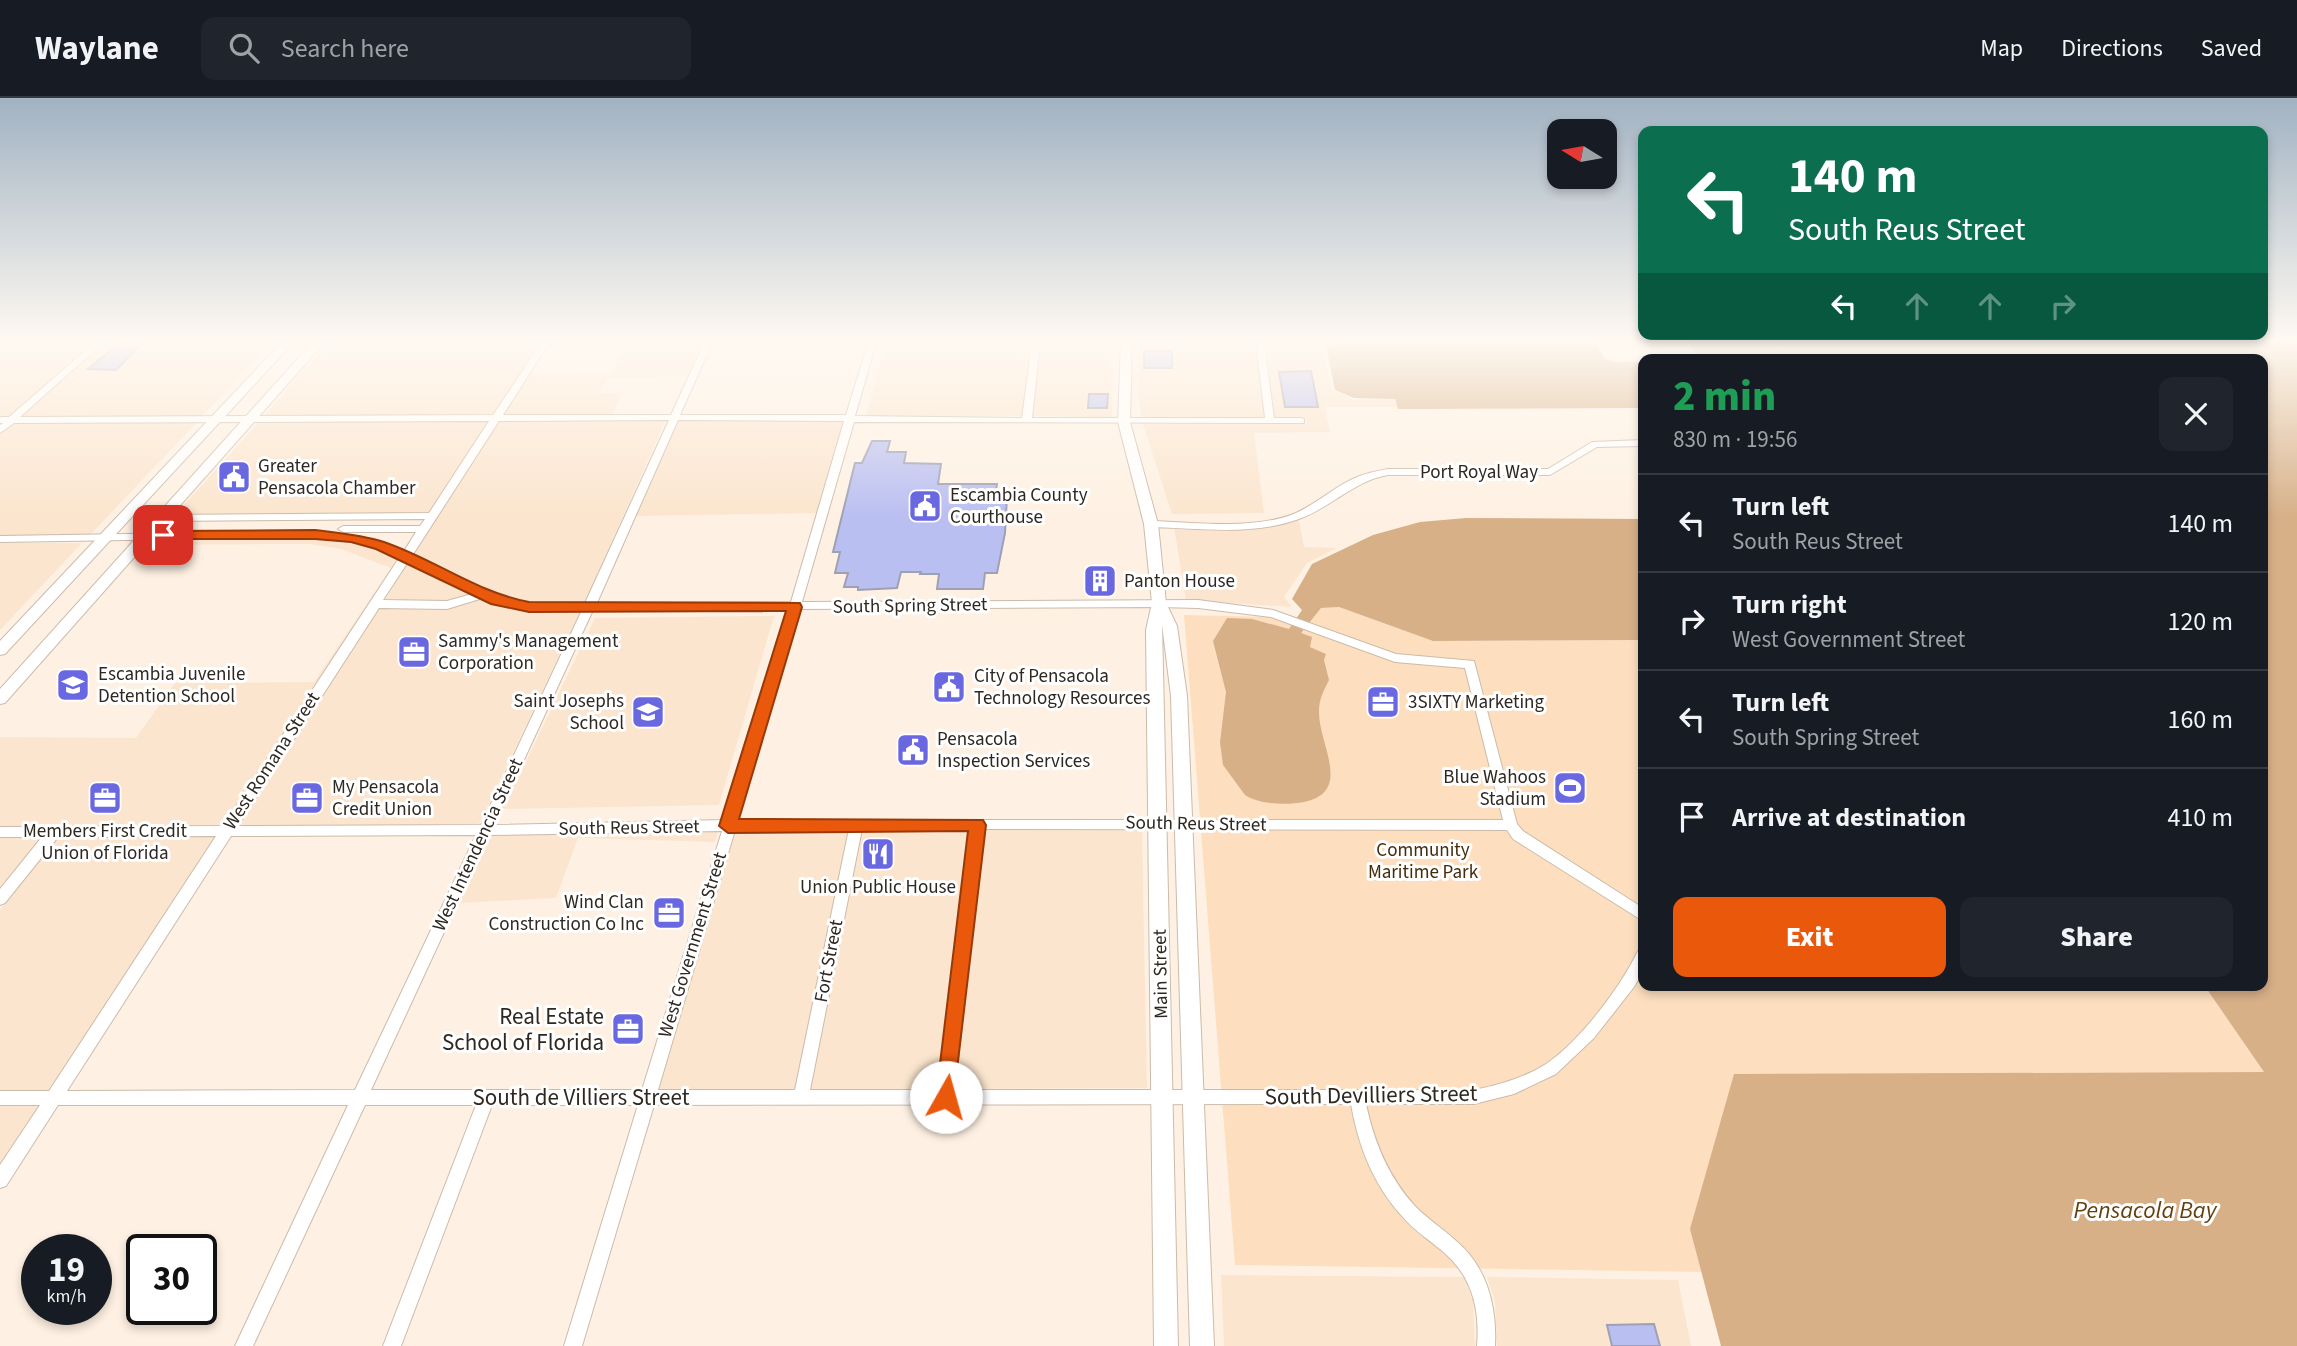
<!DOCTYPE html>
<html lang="en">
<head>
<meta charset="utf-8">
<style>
  body { margin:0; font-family:"Source Sans 3",sans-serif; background:#20242c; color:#f1f3f6; height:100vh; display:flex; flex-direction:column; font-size:26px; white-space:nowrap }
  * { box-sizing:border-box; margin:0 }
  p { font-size:23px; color:#9ea1a6 }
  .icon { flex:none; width:38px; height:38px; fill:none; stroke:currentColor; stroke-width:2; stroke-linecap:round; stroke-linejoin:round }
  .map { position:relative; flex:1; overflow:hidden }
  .side { position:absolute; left:1638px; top:256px; width:630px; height:637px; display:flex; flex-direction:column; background:#171b24; border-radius:14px; box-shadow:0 4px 10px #0003 }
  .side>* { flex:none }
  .guide { position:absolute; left:1638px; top:28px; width:630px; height:214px; border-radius:14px; box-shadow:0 4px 10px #0003; background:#0b6e4f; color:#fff; overflow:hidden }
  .needle { width:46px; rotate:281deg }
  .tools { position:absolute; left:1547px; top:21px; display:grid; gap:14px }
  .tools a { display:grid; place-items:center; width:70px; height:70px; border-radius:14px; background:#171b24; box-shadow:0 4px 10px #0003; font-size:35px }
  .speed { position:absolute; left:21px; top:1136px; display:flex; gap:14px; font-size:35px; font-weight:700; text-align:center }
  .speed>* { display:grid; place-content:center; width:91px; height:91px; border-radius:50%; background:#171b24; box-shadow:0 4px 10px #0003; line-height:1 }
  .speed small { font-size:18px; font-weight:400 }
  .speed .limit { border:4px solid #111; border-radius:10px; background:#fff; color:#111 }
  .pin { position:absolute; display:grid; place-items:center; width:60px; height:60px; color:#fff; margin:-30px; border-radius:14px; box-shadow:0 4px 10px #0006 }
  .me { position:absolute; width:77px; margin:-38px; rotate:7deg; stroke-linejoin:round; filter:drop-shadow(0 0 5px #0008) }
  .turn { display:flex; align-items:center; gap:24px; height:147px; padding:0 35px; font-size:32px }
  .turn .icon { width:91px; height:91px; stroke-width:2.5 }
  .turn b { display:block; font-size:49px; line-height:60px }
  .lanes { display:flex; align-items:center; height:66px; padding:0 35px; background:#0003; justify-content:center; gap:35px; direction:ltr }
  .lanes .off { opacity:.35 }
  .round { display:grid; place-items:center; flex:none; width:74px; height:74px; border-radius:14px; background:#20242c }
  .headline { display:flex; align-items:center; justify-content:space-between; height:119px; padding:0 35px }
  h1 { font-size:42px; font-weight:800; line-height:52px; color:#1e9e55 }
  .cta { display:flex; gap:14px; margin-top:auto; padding:14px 35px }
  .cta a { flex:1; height:80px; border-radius:14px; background:#ea580c; color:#fff; font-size:28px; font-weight:800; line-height:80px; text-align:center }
  .cta a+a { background:#20242c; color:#f1f3f6 }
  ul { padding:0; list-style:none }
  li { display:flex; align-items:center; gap:21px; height:98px; padding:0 35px; border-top:2px solid #363941 }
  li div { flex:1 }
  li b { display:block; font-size:26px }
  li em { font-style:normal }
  header { display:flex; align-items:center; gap:42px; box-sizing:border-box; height:98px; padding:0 35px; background:#171b24; border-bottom:2px solid #363941 }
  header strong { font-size:33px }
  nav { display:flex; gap:38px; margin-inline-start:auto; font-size:24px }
  .search { width:490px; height:63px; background:#20242c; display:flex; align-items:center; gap:18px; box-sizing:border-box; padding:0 24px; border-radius:14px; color:#9ea1a6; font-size:26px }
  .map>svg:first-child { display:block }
  .built { fill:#fbe5ce }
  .green { fill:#fddfbf }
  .water { fill:#d7b088 }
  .building { fill:#babff1; stroke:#9ea0b4; stroke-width:2 }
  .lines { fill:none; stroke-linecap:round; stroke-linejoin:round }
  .minor-casing { stroke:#cbbbaa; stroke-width:2 }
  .major-casing { stroke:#cbbbaa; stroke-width:2 }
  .minor { fill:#fff; fill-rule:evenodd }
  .major { fill:#fff; fill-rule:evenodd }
  .route { fill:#ea580c; stroke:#983908; stroke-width:2 }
  .labels { text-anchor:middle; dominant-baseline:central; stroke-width:6; stroke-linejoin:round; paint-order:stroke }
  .poi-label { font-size:19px; fill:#2e2821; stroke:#fff; text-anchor:start }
  .street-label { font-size:19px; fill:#2e2821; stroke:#fff }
  .park-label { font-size:19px; fill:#462b0a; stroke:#fff }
  .near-poi-label { font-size:23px; fill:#2e2821; stroke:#fff; text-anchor:end }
  .near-street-label { font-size:23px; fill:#2e2821; stroke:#fff }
  .near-water-label { font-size:24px; font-style:italic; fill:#643f0e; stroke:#fff }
</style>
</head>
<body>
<header>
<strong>Waylane</strong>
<div class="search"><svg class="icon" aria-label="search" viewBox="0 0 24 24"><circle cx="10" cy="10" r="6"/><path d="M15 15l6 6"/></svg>Search here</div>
<nav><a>Map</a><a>Directions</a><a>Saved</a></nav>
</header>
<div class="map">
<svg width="2297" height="1248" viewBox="0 0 2297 1248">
  <rect width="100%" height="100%" fill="#fef1e3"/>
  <!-- built -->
  <g class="built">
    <polygon points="0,245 93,245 9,319 0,319"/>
    <polygon points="104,245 272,245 202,318 20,319"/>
    <polygon points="329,245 539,245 491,318 263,319"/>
    <polygon points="550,245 703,245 686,279 607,280 599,295 622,295 612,317 503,318 532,273 534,278 607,277 612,275 625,250 547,250"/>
    <polygon points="885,245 1031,245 1022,318 866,319"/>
    <polygon points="1041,245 1111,245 1112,320 1033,318"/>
    <polygon points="1140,245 1255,245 1264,320 1142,321 1138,298"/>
    <polygon points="1266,245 1330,245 1322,248 1332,292 1354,302 1394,301 1397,309 1325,309 1330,334 1254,335 1264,415 1172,416 1143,326 1307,326 1306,320 1275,320"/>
    <polygon points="1653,245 1685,245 1695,261 1662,261"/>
    <polygon points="666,322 584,506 531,505 500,499 413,458 499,323"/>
    <polygon points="678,322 843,323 816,415 636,418"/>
    <polygon points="488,323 428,415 176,416 258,325"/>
    <polygon points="14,324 197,324 89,438 0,438 0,337"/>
    <polygon points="1299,422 1304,449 1337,450 1307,465 1284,499 1292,509 1186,502 1174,429 1275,428"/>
    <polygon points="313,440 367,448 397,461 223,728 0,728 0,639 136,640 175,585 314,584 391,470 341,451 309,446 148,447 154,441"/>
    <polygon points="0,445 82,445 0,532"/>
    <polygon points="407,466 471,497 448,503 384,503"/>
    <polygon points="481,502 526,513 580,514 479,726 239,728 379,510 447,510"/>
    <polygon points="774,518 719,707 503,711 595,520"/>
    <polygon points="1142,731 1147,990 956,991 985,732"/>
    <polygon points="968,732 937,991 659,991 735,733"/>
    <polygon points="718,733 715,744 578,740 556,800 459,805 490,737"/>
    <polygon points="0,739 41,739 0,791"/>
    <polygon points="58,739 215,739 49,992 0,992 0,812"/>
    <polygon points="0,1008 39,1008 0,1067"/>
    <polygon points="1221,1177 1464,1179 1473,1203 1475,1248 1224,1248"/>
    <polygon points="1487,1179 1678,1182 1691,1248 1497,1248 1495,1204"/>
  </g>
  <!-- green -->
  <polygon class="green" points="1339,509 1433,543 1643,542 1643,887 2204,887 2264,974 2106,976 1690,1130 1702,1174 1235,1167 1184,517 1311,520 1321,510"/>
  <!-- water -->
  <g class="water">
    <polygon points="1349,245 1596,245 1605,261 1615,264 1643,264 1643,310 1398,311 1395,301 1354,300 1335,292 1326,247"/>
    <polygon points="1689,245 2297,245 2297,1248 1721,1248 1690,1131 1734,976 2264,974 2204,887 2263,887 2263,261 1698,261"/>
    <path d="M1466,420L1643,421V542L1433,543L1339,509L1321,510L1301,535L1312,539L1310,549L1326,556L1324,562L1329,582C1324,592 1319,601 1319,613C1318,647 1357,698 1297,705C1281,707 1259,706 1245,697L1223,667L1220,644L1226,594L1213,543L1227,520L1252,521L1289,531L1302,512L1292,501L1312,466L1373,437L1420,424Z"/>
  </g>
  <!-- building -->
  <g class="building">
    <polygon points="120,245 143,245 116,272 88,271"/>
    <rect x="1144" y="253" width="28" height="17"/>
    <polygon points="1311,273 1318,309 1285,309 1279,274"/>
    <polygon points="1089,296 1108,296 1107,310 1088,310"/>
    <polygon points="872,343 890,343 887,354 906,354 904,365 941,366 938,386 997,386 995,399 1007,399 1005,435 997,475 985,475 983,491 937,491 939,476 920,476 921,474 901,474 897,490 858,492 858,489 844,489 848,475 835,475 840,454 833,454 855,365 862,365"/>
    <polygon points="1654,1226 1660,1248 1612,1248 1607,1227"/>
  </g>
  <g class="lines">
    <defs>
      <g id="minor">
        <path d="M94,245H103L20,319L493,317L541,245H549L503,317H671L704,245H712L680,317H846L868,245H876L855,318L1022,320L1032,245H1040L1032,320H1265L1256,245H1264L1274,320H1301L1304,321V325L854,324L802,504L1198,502L1273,512L1396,556L1474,563L1517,726L1523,733L1643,810V823L1513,741L1507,732L983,731L955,992H1474C1499,987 1524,980 1546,966C1580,943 1620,890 1638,853L1643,851V873L1634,889L1594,940L1556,976L1514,996L1474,1006H1366C1374,1044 1388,1078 1414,1107C1426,1120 1442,1130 1455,1142C1487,1168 1497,1208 1495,1248H1477C1480,1210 1472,1177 1441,1152C1428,1141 1412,1131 1401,1117C1373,1086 1358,1047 1351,1006L654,1007L582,1248H564L638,1007H492L401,1248H383L476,1007H365L253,1248H235L348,1007H58L6,1088L0,1090V1067L40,1007H0V993H49L216,738L58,739L5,805L0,807V791L42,739H0V729L223,728L399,460L364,446L315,439L0,444V438L315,433L364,439L404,453L416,434H343L338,431L343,428H420L425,421L162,423L157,420L162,417L429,415L489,323L14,325L0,335V327L3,325H0V319H9ZM669,322L585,505C567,505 548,507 530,505C488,502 449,475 412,458L499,323ZM678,322L844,323L791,504L597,505ZM408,464L472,496L447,503L383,502ZM483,500L529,513L582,512L481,727L238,728L379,510L447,511ZM1159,509L1198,510L1271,519L1395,564L1465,570L1503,722H738L800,511ZM788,511L725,722L494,727L593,512ZM805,731H849L795,992H658L735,732ZM862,731H970L939,992H810ZM722,733L642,992H371L489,737ZM476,737L355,992L67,993L231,738Z"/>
        <path d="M1643,342V348L1597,349L1550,377H1388C1353,383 1330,411 1296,422C1250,438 1199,430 1151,429L1146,426L1151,423C1196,424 1248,432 1291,417C1315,408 1333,389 1357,379C1367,375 1377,373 1388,371H1548L1592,344Z"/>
      </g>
      <g id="major">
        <polygon points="281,245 293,245 5,556 0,557 0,543"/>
        <polygon points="312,245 324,245 5,605 0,606 0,591"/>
        <polygon points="1121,245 1132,245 1130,324 1158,426 1166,505 1177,528 1187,598 1214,1248 1190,1248 1171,598 1162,526 1178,1248 1154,1248 1146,532 1152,505 1144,426 1118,324"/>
      </g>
    </defs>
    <!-- minor casing -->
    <use href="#minor" class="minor-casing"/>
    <!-- major casing -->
    <use href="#major" class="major-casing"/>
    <!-- minor -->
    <use href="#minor" class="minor"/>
    <!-- major -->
    <use href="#major" class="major"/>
  </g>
  <!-- sky -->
  <linearGradient id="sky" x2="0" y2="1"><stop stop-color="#a1b2c2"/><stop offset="0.58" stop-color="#fff9f2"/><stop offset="1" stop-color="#fff9f2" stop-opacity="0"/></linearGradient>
  <rect width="2297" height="419" fill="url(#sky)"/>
  <!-- route -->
  <path class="route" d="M315,432C339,435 362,437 384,444C434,461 476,494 529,504L800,505L802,509L739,721L983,722L986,727L953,1005L946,1008L939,1005L936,999L968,733L728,735L719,728L786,513L529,514L491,506L376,451L351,444L315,441H163L156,437L163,433Z"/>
  <!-- icons -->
  <defs>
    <symbol id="civic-square" viewBox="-11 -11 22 22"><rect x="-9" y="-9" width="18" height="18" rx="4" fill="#6a68e1" stroke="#fff"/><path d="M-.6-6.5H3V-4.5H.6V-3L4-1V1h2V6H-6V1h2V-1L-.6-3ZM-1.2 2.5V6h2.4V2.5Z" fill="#fff"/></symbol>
    <symbol id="building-square" viewBox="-11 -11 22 22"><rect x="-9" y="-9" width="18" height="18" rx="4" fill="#6a68e1" stroke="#fff"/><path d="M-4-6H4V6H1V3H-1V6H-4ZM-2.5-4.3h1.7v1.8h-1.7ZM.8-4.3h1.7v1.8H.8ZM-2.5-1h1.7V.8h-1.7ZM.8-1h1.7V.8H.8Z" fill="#fff"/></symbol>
    <symbol id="office-square" viewBox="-11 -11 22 22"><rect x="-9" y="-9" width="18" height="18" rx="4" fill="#6a68e1" stroke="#fff"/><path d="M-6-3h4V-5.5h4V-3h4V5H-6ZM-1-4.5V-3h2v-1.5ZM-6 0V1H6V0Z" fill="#fff"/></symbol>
    <symbol id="school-square" viewBox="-11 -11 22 22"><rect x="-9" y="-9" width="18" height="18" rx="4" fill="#6a68e1" stroke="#fff"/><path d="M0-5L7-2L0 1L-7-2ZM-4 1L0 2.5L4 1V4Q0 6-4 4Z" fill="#fff"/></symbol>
    <symbol id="stadium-square" viewBox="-11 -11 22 22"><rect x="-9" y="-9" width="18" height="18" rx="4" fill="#6a68e1" stroke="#fff"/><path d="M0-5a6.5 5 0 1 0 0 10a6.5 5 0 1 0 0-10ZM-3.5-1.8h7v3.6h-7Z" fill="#fff"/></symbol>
    <symbol id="restaurant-square" viewBox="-11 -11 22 22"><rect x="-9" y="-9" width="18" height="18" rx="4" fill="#6a68e1" stroke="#fff"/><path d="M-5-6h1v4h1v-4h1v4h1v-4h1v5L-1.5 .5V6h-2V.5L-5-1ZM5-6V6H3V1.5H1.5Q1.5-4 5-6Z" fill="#fff"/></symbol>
  </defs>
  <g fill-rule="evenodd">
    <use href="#civic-square" x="215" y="360" width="38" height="38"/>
    <use href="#civic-square" x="906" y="389" width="38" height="38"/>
    <use href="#building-square" x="1081" y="464" width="38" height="38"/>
    <use href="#office-square" x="395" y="535" width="38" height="38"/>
    <use href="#school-square" x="54" y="568" width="38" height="38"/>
    <use href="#civic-square" x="930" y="570" width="38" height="38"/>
    <use href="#office-square" x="1364" y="585" width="38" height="38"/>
    <use href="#school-square" x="629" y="595" width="38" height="38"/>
    <use href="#civic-square" x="894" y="633" width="38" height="38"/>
    <use href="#stadium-square" x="1551" y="671" width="38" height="38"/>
    <use href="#office-square" x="86" y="681" width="38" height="38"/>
    <use href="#office-square" x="288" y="681" width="38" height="38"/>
    <use href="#restaurant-square" x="859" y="737" width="38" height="38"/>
    <use href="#office-square" x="650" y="796" width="38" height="38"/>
    <use href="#office-square" x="609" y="912" width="38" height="38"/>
  </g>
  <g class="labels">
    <!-- poi labels -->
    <g class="poi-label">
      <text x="258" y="368">Greater<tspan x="258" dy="22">Pensacola Chamber</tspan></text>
      <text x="950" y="397">Escambia County<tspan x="950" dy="22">Courthouse</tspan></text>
      <text x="1124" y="483">Panton House</text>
      <text x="438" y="543">Sammy's Management<tspan x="438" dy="22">Corporation</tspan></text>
      <text x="98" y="576">Escambia Juvenile<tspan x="98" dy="22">Detention School</tspan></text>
      <text x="974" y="578">City of Pensacola<tspan x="974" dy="22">Technology Resources</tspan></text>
      <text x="624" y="603" text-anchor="end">Saint Josephs<tspan x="624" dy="22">School</tspan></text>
      <text x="1408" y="604">3SIXTY Marketing</text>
      <text x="937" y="641">Pensacola<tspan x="937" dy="22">Inspection Services</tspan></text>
      <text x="1546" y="679" text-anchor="end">Blue Wahoos<tspan x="1546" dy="22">Stadium</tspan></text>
      <text x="332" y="689">My Pensacola<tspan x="332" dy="22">Credit Union</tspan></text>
      <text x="105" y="733" text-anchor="middle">Members First Credit<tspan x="105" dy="22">Union of Florida</tspan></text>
      <text x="878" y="789" text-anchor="middle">Union Public House</text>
      <text x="644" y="804" text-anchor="end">Wind Clan<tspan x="644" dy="22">Construction Co Inc</tspan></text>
    </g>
    <!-- street labels -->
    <g class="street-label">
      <text x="1479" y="374">Port Royal Way</text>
      <text transform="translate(910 508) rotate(-1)">South Spring Street</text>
      <text transform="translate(272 663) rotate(-57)">West Romana Street</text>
      <text transform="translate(1196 726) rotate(1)">South Reus Street</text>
      <text transform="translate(629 730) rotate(-1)">South Reus Street</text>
      <text transform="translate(478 747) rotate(-65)">West Intendencia Street</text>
      <text transform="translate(693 847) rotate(-73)">West Government Street</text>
      <text transform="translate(829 863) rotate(-79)">Fort Street</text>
      <text transform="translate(1161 876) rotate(-91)">Main Street</text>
    </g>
    <!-- park labels -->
    <g class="park-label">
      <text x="1423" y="752">Community<tspan x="1423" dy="22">Maritime Park</tspan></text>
    </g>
    <!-- near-poi labels -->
    <g class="near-poi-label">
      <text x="604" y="918">Real Estate<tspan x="604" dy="26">School of Florida</tspan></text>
    </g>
    <!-- near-street labels -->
    <g class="near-street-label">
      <text transform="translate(1371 997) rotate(-1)">South Devilliers Street</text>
      <text x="581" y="999">South de Villiers Street</text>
    </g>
    <!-- near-water labels -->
    <g class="near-water-label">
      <text x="2145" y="1112">Pensacola Bay</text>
    </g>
  </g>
</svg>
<div class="tools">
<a><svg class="needle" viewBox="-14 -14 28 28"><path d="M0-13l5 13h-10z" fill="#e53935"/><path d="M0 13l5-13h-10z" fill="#9ea1a6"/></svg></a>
</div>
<div class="speed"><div>19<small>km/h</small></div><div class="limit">30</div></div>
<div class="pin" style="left:163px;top:437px;background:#d93025"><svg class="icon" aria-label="arrive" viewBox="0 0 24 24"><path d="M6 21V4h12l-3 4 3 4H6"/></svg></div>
<svg class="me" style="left:946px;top:999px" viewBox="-20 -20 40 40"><circle r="19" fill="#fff"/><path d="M0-13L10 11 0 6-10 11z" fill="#ea580c"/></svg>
<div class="guide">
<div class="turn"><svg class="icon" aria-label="left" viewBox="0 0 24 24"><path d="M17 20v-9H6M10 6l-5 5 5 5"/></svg><div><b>140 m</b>South Reus Street</div></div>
<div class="lanes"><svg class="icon" aria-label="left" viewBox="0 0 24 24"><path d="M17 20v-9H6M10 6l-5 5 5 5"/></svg><svg class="icon off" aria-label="ahead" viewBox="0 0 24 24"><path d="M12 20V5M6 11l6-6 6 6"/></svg><svg class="icon off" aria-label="ahead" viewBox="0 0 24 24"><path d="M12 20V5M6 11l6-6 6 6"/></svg><svg class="icon off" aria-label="right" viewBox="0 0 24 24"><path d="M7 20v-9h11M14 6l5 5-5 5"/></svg></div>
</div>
<section class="side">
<div class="headline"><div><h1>2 min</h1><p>830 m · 19:56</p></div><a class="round"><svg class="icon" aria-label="close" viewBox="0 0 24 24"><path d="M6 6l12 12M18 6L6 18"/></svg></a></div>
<ul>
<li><svg class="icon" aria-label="left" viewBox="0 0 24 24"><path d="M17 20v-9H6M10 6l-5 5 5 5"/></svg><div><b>Turn left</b><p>South Reus Street</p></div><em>140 m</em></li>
<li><svg class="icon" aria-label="right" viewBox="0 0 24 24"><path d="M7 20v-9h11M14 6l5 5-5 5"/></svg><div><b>Turn right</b><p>West Government Street</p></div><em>120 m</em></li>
<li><svg class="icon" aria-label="left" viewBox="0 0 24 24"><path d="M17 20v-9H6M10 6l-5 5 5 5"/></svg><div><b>Turn left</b><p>South Spring Street</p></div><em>160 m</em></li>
<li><svg class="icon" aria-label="arrive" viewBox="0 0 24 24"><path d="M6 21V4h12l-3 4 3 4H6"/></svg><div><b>Arrive at destination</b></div><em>410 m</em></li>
</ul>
<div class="cta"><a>Exit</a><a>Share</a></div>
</section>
</div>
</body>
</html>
